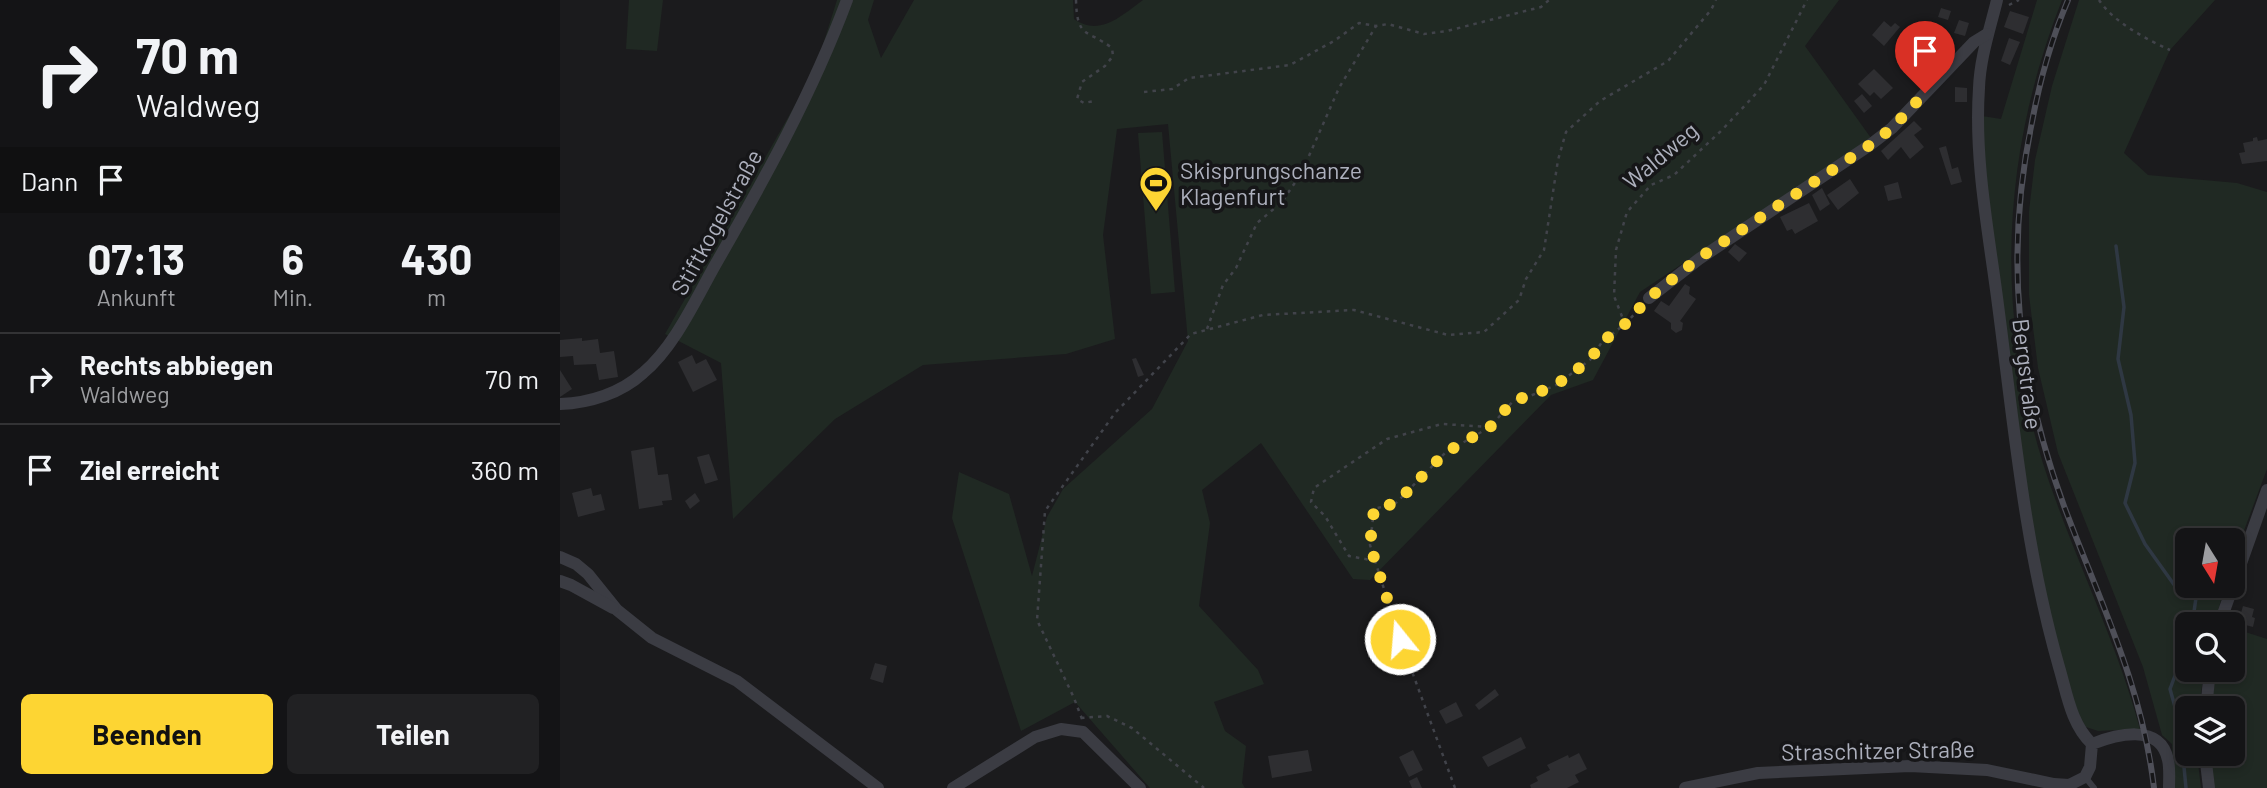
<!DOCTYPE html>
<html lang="de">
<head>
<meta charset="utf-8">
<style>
  body { margin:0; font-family:Barlow,sans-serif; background:#212123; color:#f1f3f6; height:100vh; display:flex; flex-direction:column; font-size:26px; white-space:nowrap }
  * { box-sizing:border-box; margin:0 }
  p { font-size:23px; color:#9d9ea1 }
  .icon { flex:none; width:38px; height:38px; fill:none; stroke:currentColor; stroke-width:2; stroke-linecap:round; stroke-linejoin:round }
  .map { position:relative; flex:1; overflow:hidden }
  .panel { display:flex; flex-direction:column; background:#141416; width:560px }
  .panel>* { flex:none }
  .banner { background:#141416; color:#f1f3f6; overflow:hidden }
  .needle { width:46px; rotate:169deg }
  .tools { position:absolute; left:1615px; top:528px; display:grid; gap:14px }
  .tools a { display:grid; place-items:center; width:70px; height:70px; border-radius:10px; background:#141416; box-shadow:0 4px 10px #0003,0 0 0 2px #333335; font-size:35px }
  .pin { position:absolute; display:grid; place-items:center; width:60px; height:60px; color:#fff; margin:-72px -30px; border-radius:50% 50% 50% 0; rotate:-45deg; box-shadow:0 0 7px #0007 }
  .pin .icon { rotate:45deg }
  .me { position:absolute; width:77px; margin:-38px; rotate:343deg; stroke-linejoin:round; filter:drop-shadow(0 0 5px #0008) }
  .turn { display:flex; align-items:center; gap:24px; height:147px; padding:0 21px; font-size:32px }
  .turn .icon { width:91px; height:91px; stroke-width:2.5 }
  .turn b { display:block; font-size:49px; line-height:60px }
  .then { display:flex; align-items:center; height:66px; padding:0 21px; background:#0003; gap:14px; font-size:26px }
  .eta { display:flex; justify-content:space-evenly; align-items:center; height:119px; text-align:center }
  .eta b { font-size:42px; font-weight:700; line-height:49px }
  .action { display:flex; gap:14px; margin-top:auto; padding:14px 21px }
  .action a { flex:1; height:80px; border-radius:10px; background:#fdd533; color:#111; font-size:28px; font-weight:700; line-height:80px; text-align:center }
  .action a+a { background:#212123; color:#f1f3f6 }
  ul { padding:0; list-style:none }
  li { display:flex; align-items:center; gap:21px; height:91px; padding:0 21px; border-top:2px solid #333335 }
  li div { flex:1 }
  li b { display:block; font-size:26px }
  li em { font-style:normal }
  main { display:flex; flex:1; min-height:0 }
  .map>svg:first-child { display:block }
  .green { fill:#202923 }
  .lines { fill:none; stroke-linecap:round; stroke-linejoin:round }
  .stream { stroke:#2f3843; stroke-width:3.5 }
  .building { fill:#2e2e31 }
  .path { stroke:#41434a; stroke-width:2.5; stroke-dasharray:3.5 5; stroke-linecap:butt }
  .service { stroke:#3b3c43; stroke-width:6 }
  .minor { stroke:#3b3c43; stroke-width:12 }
  .rail-casing { stroke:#4e4f58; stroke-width:6 }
  .rail { stroke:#161618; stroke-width:3.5; stroke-dasharray:10; stroke-linecap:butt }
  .route { stroke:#fdd533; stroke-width:12; stroke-dasharray:0 21.6 }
  .labels { text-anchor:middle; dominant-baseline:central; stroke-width:7; stroke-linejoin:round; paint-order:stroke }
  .street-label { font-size:23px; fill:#adb0bd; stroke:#161618 }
  .poi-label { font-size:23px; fill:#adb0bd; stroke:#161618; text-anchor:start }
</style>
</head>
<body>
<main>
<section class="panel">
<div class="banner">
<div class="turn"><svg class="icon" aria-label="right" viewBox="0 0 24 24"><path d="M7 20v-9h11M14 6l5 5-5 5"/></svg><div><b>70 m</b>Waldweg</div></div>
<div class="then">Dann<svg class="icon" aria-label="arrive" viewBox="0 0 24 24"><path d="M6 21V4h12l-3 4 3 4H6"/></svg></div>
</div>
<div class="eta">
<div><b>07:13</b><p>Ankunft</p></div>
<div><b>6</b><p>Min.</p></div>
<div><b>430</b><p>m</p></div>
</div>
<ul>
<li><svg class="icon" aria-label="right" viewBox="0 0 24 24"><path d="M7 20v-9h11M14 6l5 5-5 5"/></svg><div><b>Rechts abbiegen</b><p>Waldweg</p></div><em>70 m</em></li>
<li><svg class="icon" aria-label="arrive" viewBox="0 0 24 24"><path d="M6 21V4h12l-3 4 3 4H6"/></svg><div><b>Ziel erreicht</b></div><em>360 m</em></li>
</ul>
<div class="action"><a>Beenden</a><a>Teilen</a></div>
</section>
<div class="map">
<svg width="1707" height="788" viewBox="0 0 1707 788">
  <rect width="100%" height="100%" fill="#1b1b1d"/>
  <!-- green -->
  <g class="green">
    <polygon points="69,0 103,0 97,51 66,49"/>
    <path d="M277,0H314L308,20L321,58L354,0H513L514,19C540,37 561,16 583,0H1279L1245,46L1311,138L1080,292L1033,380L991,395L810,580L793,579L701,443L642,490L650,523L639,606L698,670L704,684L654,702L665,731L686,746L682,783L685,788H590L515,702L461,731L392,518L399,472L449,494L472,576L487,517L503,489L592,409L628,341L608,124L557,129L543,235L555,339L506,354L363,365L275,419L173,519L161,363L105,334L255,70Z"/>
    <path d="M1477,0H1502C1437,165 1434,335 1496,501C1524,578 1559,650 1580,729L1538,731L1526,727L1517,714L1495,635L1473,540L1427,191L1422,116L1441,119Z"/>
    <polygon points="1519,0 1655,0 1610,50 1564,153 1588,175 1677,183 1707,192 1707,469 1673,560 1673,541 1628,541 1628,586 1665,586 1654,625 1628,625 1628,670 1644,670 1639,709 1628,709 1628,754 1637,754 1641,788 1614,788 1612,744 1602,735 1583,667 1498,453 1478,368 1469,295 1469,211 1475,160 1492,86"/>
    <polygon points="602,132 615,292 591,294 578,133"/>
    <polygon points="1673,628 1707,639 1707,788 1654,788 1650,754 1673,754 1673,709 1651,709 1652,689 1657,670 1673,670"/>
  </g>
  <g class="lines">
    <!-- stream -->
    <g class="stream">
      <polyline points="1556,246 1564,307 1558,359 1571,415 1575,463 1565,503 1585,544 1615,586 1636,598 1632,625"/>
      <polyline points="1626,788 1620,725 1610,689 1628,641"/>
    </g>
  </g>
  <!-- building -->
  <g class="building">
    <polygon points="1381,8 1391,11 1388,20 1378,17"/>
    <polygon points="1450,11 1469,17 1463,34 1444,27"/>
    <polygon points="1399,20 1409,23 1405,36 1394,33"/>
    <polygon points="1324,21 1331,27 1335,23 1340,27 1324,46 1312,35"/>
    <polygon points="1449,38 1460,42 1450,65 1441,61"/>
    <polygon points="1314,69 1333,88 1321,99 1314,92 1310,96 1298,84"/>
    <polygon points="1395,87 1407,88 1407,102 1395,102"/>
    <polygon points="1302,94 1312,106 1304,113 1294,101"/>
    <polygon points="1354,121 1362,129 1354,135 1364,147 1350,159 1341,147 1328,160 1321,151"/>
    <polygon points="1697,137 1698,141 1707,139 1707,161 1682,164 1679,153 1685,152 1683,143 1693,141 1693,138"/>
    <polygon points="1386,146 1392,169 1398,167 1402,182 1391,185 1379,148"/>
    <polygon points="1290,179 1299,193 1278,210 1267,195"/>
    <polygon points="1338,182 1342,198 1328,201 1324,186"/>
    <polygon points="1262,188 1270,204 1260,211 1252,195"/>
    <polygon points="1249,203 1258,221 1235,234 1232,229 1227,231 1220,217"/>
    <polygon points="1175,244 1187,253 1179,262 1168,252"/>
    <polygon points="1125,284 1130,287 1129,294 1136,299 1120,321 1123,323 1122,330 1116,333 1111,329 1111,323 1094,311 1101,301 1109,306"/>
    <polygon points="22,338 22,341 38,339 40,353 54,351 58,377 39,380 36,364 14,365 13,356 0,357 0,340"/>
    <polygon points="132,355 136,364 146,359 157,380 133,392 118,362"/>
    <polygon points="576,358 584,375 578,377 572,359"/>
    <polygon points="0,370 12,389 0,397"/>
    <polygon points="94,447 98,475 108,474 112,500 102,501 103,505 79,509 71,451"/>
    <polygon points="149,454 158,480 145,484 137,457"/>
    <polygon points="31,488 33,496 41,494 45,510 18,517 12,493"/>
    <polygon points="135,493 140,501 130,509 125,501"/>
    <polygon points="1683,606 1694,609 1692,617 1695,618 1693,627 1678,623"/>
    <polygon points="315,663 327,666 323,683 310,679"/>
    <polygon points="935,689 939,695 919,710 915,705"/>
    <polygon points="896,702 903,716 886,724 879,711"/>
    <polygon points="961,737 966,748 928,767 922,757"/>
    <polygon points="748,750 752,771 712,778 708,756"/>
    <polygon points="853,750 863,770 849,777 839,757"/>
    <polygon points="1019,753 1027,769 1015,775 1019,782 1007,788 971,788 970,785 978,781 976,777 990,770 987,765 1008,755 1009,758"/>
    <polygon points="857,777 862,788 852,788 849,781"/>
  </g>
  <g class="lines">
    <!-- path -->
    <g class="path">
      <path d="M516,0C517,39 527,29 552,48L553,56L545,66L522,82L517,99L524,103L534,101"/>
      <path d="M1539,0C1553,22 1586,39 1610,50"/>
      <polyline points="1449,5 1459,0"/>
      <polyline points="584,92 612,89 629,78 730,65 774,41 799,23 816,26"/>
      <polyline points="1065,324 1082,306"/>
      <polyline points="647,329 663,285 676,268 697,223 721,203 741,174 779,88 816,26 828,24 864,34 887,31 981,7 989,0"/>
      <polyline points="816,561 789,556 765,516 751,502 754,488 827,439 882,424 930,427"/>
      <polyline points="521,718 547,716 572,728 644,788"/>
      <polyline points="522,719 514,698 477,620 485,511 555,413 631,334 703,315 794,310 888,335 924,332 959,300 966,279 984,250 998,160 1006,132 1040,101 1108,61 1151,10 1156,0"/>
      <polyline points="895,788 840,639 810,545 814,509 836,503 885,453 930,427 954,400 970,396 996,385 1030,360 1042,342 1065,324 1054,296 1056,250 1067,212 1091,185 1114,175 1162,130 1204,85 1247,0"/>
    </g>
    <!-- service -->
    <polyline class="service" points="1525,777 1534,788"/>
    <!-- minor -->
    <g class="minor">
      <path d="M1437,0C1430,29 1420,58 1419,88C1414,161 1429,234 1438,305C1454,427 1465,549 1499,667C1507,694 1511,724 1532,744"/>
      <polyline points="1089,298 1139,259 1310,145 1332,128 1414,42 1427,34"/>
      <path d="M0,404C30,403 61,393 83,373C114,347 135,301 154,267C204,180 252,94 287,0"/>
      <polyline points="0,557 16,564 28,574 57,610 92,638 177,681 318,788"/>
      <polyline points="0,581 11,585 53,608"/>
      <polyline points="1673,586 1707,490"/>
      <polyline points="1659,625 1673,586"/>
      <polyline points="1646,709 1650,670"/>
      <polyline points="1645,754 1649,788"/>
      <polyline points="393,788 475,737 501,729 523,732 580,788"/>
      <path d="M1125,788L1198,773L1350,766L1427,770L1494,784L1509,785L1525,777L1530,767L1532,744C1555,735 1600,722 1608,760C1610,768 1609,779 1609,788"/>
    </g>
    <defs>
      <path id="rail" d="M1508,0C1491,40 1480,79 1472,122C1444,256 1457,378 1504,506C1540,602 1582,685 1594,788"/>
    </defs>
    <!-- rail casing -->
    <use href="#rail" class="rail-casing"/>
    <!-- rail -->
    <use href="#rail" class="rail"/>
  </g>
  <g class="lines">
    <!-- route -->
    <polyline class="route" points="840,639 810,545 814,509 836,503 885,453 930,427 954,400 970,396 996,385 1030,360 1042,342 1065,324 1089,298 1139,258 1310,145 1332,128 1365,93"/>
  </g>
  <!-- icons -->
  <defs>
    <symbol id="stadium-pin" viewBox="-11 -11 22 30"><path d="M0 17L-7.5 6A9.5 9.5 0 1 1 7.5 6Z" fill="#fdd533" stroke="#161618"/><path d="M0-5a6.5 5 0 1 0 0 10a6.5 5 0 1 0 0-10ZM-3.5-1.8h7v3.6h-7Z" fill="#111"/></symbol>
  </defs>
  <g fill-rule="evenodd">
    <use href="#stadium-pin" x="577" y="164" width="38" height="52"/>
  </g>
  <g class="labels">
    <!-- street labels -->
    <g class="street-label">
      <text transform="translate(1100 155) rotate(-40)">Waldweg</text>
      <text transform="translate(156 222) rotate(-61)">Stiftkogelstraße</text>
      <text transform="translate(1468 374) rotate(83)">Bergstraße</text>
      <text transform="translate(1318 750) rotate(-1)">Straschitzer Straße</text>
    </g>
    <!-- poi labels -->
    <g class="poi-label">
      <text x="620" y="170">Skisprungschanze<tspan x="620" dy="26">Klagenfurt</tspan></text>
    </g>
  </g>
</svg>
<div class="tools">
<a><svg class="needle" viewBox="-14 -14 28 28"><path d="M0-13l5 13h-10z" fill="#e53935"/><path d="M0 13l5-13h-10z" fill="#9d9ea1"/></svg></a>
<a><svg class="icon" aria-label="search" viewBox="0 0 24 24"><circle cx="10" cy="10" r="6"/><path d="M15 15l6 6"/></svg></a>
<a><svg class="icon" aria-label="layers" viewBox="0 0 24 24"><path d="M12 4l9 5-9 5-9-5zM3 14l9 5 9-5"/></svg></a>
</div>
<div class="pin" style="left:1365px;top:93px;background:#d93025"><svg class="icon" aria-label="arrive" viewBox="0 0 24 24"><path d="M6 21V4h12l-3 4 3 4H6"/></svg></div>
<svg class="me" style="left:840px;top:639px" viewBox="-20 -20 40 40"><circle r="17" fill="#fdd533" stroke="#fff" stroke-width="3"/><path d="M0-11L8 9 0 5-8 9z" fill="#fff"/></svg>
</div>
</main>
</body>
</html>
